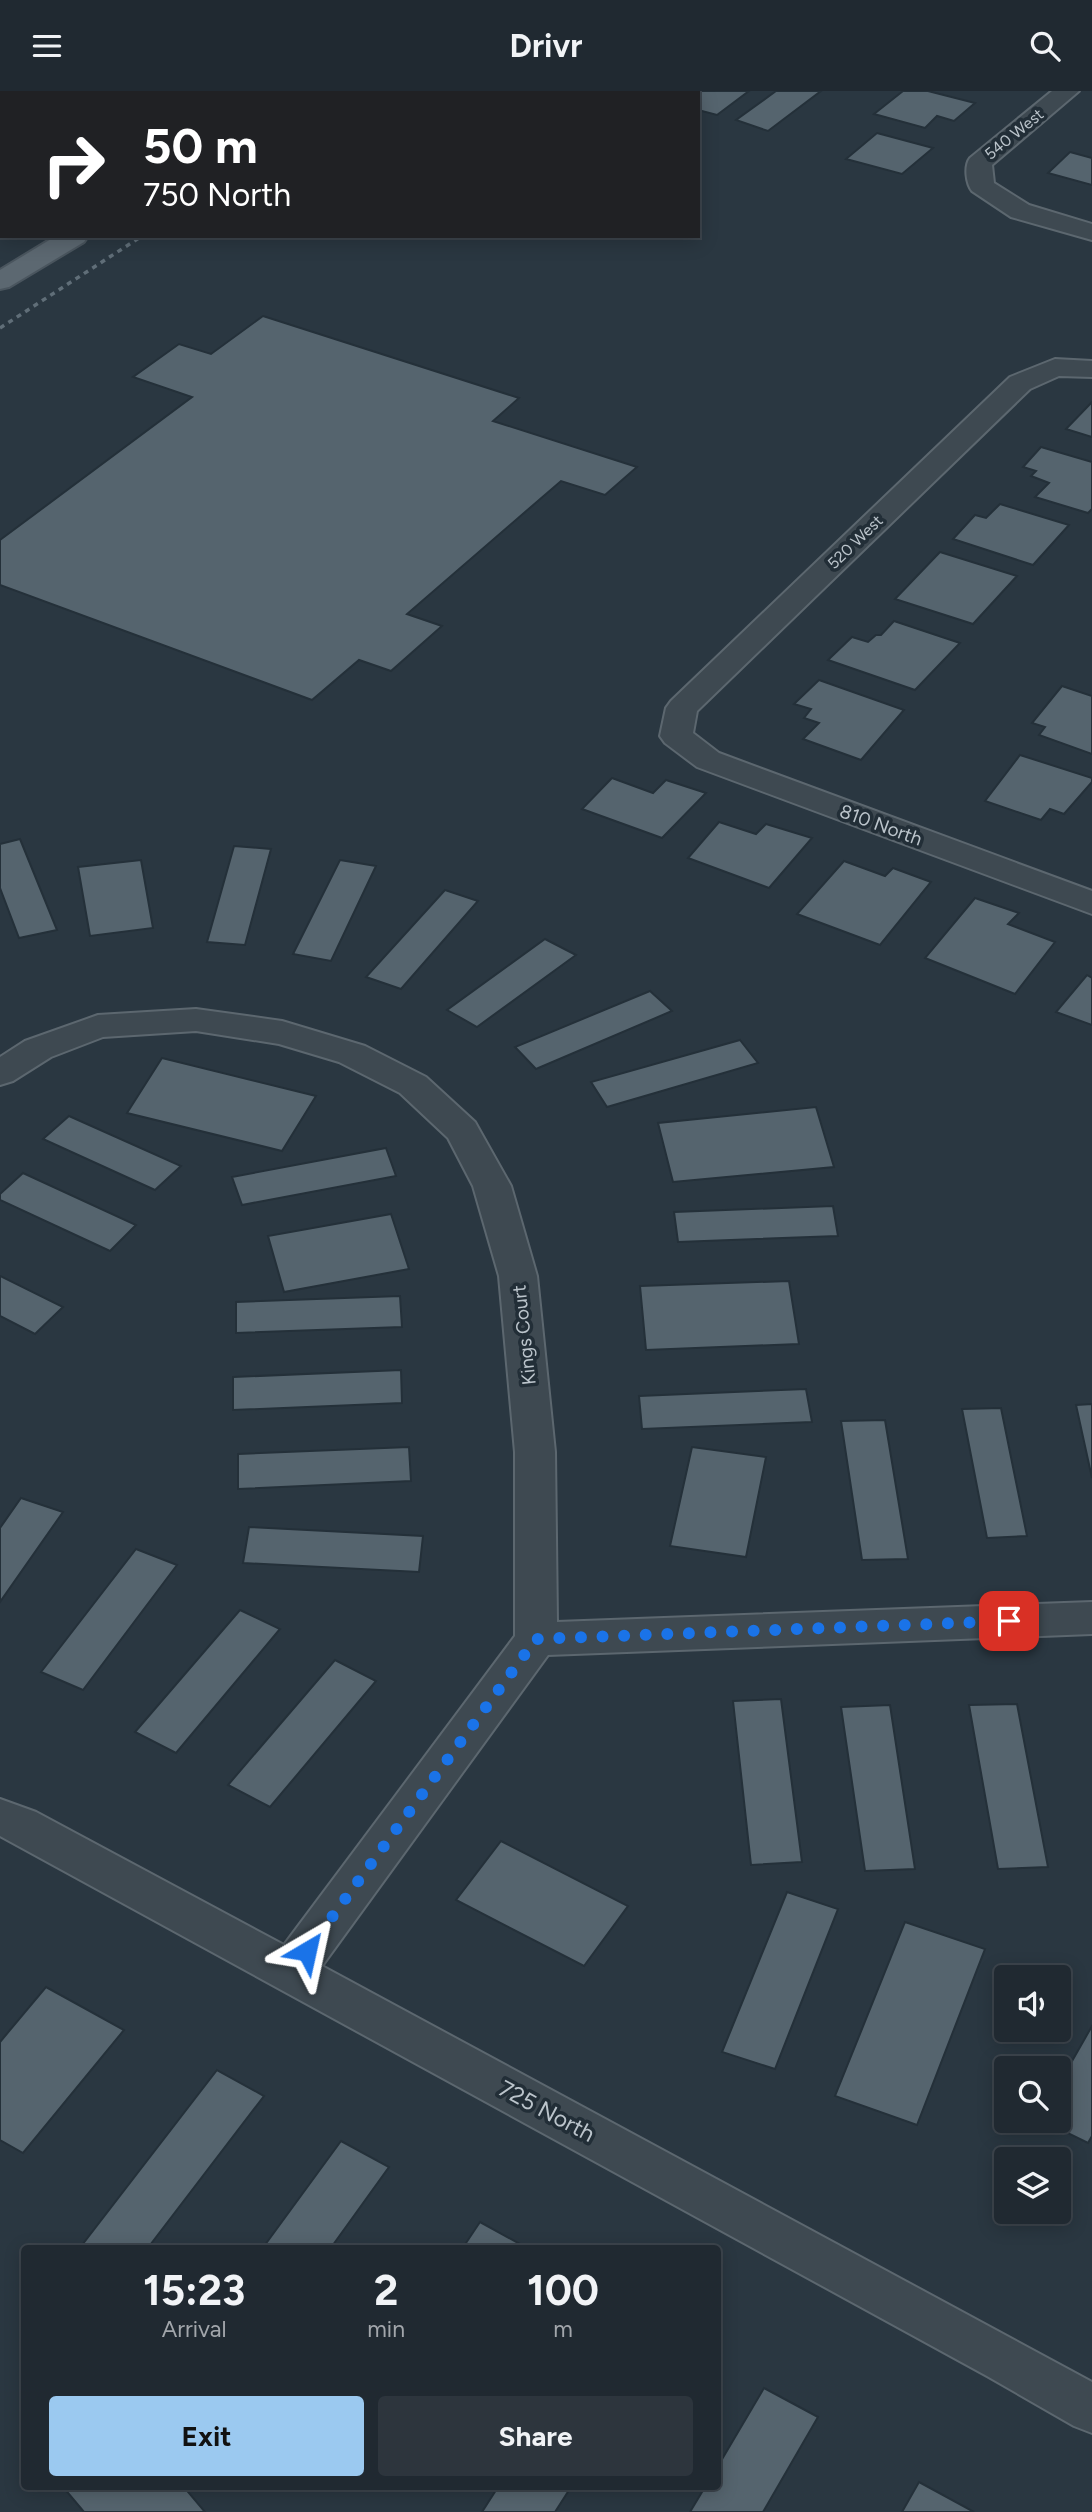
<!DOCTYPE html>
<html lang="en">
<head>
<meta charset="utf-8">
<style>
  body { margin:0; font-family:Figtree,sans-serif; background:#2d353d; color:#f1f3f6; height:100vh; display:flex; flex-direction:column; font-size:26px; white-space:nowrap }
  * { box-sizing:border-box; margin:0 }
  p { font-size:23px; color:#a2a6ab }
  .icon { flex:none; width:38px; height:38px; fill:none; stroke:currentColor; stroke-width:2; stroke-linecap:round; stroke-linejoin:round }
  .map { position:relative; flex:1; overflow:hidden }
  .sheet { position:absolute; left:21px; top:2154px; width:700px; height:245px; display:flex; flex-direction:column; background:#202931; border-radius:7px; box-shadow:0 4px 18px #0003,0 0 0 2px #3d454d }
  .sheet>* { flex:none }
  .banner { position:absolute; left:0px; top:0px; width:700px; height:147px; box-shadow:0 4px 18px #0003,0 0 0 2px #3d454d; background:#202124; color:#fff; overflow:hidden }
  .controls { position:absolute; left:994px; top:1874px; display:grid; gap:14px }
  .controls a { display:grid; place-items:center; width:77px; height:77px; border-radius:7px; background:#202931; box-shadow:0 4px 18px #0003,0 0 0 2px #3d454d; font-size:35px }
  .pin { position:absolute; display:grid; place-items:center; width:60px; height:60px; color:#fff; margin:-30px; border-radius:14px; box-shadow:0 4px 10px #0006 }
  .me { position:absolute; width:77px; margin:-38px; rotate:36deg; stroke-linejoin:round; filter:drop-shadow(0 0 5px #0008) }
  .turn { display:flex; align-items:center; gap:24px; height:147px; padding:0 28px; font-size:32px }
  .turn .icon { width:91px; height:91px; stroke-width:2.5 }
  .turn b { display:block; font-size:49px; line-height:60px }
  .eta { display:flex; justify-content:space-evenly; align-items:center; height:119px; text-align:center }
  .eta b { font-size:42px; font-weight:700; line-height:49px }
  .button { display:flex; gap:14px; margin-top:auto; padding:14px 28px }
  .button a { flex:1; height:80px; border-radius:7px; background:#9bc9f0; color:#111; font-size:28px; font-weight:700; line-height:80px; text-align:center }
  .button a+a { background:#2d353d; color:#f1f3f6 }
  header { display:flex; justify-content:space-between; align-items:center; height:91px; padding:0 28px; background:#202931; font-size:32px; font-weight:700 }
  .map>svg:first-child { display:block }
  .building { fill:#55646e; stroke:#243039; stroke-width:2 }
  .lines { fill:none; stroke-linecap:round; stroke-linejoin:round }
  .minor-casing { stroke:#5c676f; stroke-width:4 }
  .major-casing { stroke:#4a555e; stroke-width:4 }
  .minor { fill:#3e4951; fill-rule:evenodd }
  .major { fill:#5c6871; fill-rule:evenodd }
  .rail { stroke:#606e78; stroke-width:3.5; stroke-dasharray:5 5; stroke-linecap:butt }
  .route { stroke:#1a73e8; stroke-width:12; stroke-dasharray:0 21.6 }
  .labels { text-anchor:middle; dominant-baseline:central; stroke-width:7; stroke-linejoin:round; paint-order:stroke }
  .far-street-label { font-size:16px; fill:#bbc4cb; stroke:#222e37 }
  .street-label { font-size:19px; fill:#bbc4cb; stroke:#222e37 }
  .near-street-label { font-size:23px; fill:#bbc4cb; stroke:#222e37 }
</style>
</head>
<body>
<header><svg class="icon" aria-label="menu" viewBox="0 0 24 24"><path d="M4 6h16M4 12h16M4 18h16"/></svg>Drivr<svg class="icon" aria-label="search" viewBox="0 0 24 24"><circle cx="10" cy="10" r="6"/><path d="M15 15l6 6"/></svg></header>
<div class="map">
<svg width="1092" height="2421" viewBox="0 0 1092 2421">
  <rect width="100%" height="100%" fill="#2a3741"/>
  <!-- building -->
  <g class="building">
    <polygon points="656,0 749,0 717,24 698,19 698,2 654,2"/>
    <polygon points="776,0 821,0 768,40 736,29"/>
    <polygon points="903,0 928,0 975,12 954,30 937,25 925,37 874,23"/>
    <polygon points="877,42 933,57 902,83 846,68"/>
    <polygon points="1070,61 1092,67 1092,94 1048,82"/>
    <polygon points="263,225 519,307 493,330 637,376 605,404 561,390 407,523 442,535 391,580 359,569 312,609 0,494 0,449 192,306 133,286 179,253 211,263"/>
    <polygon points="1092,311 1092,346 1066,338"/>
    <polygon points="1041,356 1092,371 1092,418 1088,422 1035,406 1049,392 1031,385 1036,380 1023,376"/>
    <polygon points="1000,413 1069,434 1033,474 953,448 975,424 986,427"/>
    <polygon points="940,461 1017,485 973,533 895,508"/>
    <polygon points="894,530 960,552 915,599 828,569 852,546 868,551 876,544 881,544"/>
    <polygon points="819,589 904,619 861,669 803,648 819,632 804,627 811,618 794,613"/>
    <polygon points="1062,595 1092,605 1092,663 1039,644 1045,636 1032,632"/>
    <polygon points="1020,664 1092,687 1092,691 1064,723 1050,718 1041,729 985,710"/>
    <polygon points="612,687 653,702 666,689 706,702 662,747 582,718"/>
    <polygon points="719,731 756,743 766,733 812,747 769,797 688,767"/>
    <polygon points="20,748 57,839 19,847 0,797 0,753"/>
    <polygon points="234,755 271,758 245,854 207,851"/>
    <polygon points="141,769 153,837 90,845 78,776"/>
    <polygon points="340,769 376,775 331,870 293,863"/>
    <polygon points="844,770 885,785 893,777 931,791 880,854 797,823"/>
    <polygon points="445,799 478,810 401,898 366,886"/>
    <polygon points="975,807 1019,822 1008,833 1055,851 1015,903 925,867"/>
    <polygon points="545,848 576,864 477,936 447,919"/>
    <polygon points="1087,884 1092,887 1092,934 1056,921"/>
    <polygon points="650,900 672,920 536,978 515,956"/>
    <polygon points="740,949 758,972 607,1016 591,991"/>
    <polygon points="162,967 316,1005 282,1060 127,1022"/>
    <polygon points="816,1016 834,1076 673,1091 658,1032"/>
    <polygon points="69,1025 181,1075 155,1099 43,1048"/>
    <polygon points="386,1057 396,1085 242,1114 232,1086"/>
    <polygon points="23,1082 136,1134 110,1160 0,1109 0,1103"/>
    <polygon points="833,1115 838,1145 678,1151 674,1121"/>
    <polygon points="391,1123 409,1178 284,1201 268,1145"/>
    <polygon points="0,1185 63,1216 35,1243 0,1225"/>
    <polygon points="789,1190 799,1253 646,1259 640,1195"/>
    <polygon points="400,1205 402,1236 236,1242 236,1211"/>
    <polygon points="401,1279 402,1312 233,1319 233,1286"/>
    <polygon points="806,1298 812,1331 642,1338 639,1305"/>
    <polygon points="1092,1313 1092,1387 1076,1314"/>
    <polygon points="1001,1317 1027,1445 987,1447 962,1318"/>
    <polygon points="885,1329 908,1468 862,1469 841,1330"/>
    <polygon points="409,1356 411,1390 238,1398 238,1363"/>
    <polygon points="692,1356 766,1366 746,1466 670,1455"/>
    <polygon points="21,1407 63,1421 0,1511 0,1437"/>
    <polygon points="249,1436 423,1445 419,1481 243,1472"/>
    <polygon points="136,1458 177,1474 83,1599 41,1581"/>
    <polygon points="240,1519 280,1538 176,1662 135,1641"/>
    <polygon points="335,1569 376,1590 270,1716 228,1694"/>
    <polygon points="781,1608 802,1771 751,1774 733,1610"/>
    <polygon points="1017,1613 1048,1776 998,1778 969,1614"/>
    <polygon points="890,1614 915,1778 865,1780 841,1616"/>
    <polygon points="501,1750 628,1815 584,1875 456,1809"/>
    <polygon points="787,1801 838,1818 775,1978 722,1961"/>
    <polygon points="905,1831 985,1858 917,2034 835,2005"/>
    <polygon points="46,1896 124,1939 23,2062 0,2049 0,1951"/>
    <polygon points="1092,1935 1092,2045 1088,2052 1043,2030 1059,2030 1059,1993"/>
    <polygon points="217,1979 264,2005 147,2158 79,2158"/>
    <polygon points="341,2050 389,2076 330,2158 262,2158"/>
    <polygon points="480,2131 529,2158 462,2158"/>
    <polygon points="764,2297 818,2326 763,2421 690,2421 705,2396 718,2396 718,2375"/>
    <polygon points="919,2391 974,2421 902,2421"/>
    <polygon points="63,2396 184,2396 205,2421 84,2421"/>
    <polygon points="498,2396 571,2396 555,2421 482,2421"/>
  </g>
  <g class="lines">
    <defs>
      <g id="minor">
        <path d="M1052,0H1079L992,74L994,92L1029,114L1092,133V149L1011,126L972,100C966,92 964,75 970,67Z"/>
        <polygon points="1055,268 1092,270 1092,286 1059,285 1030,298 697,620 693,642 719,662 1092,800 1092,823 697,676 665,652 660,645 666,617 671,610 1010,286"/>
        <polygon points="196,918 282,930 365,955 426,986 475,1031 480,1040 511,1095 537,1185 555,1361 557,1531 1092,1511 1092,1543 548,1564 322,1875 1092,2291 1092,2342 1074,2335 987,2285 0,1745 0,1708 36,1721 284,1854 515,1545 515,1361 499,1185 473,1095 448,1047 400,1002 339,971 279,953 196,940 103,946 51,966 13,990 0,994 0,966 25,950 98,924"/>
      </g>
      <g id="major">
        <polygon points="301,0 327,0 300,2"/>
        <polygon points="56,145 88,145 84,151 9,196 0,198 0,179"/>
      </g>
    </defs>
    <!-- minor casing -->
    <use href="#minor" class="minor-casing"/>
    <!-- major casing -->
    <use href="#major" class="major-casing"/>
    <!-- minor -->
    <use href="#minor" class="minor"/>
    <!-- major -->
    <use href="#major" class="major"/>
    <!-- rail -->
    <g class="rail">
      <polyline points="365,2 367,0"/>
      <polyline points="0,237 142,145"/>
    </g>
  </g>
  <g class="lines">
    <!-- route -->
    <polyline class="route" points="307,1860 536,1548 1009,1530"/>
  </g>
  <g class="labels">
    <!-- far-street labels -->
    <g class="far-street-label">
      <text transform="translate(1014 43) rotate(-39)">540 West</text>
      <text transform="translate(855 451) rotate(-44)">520 West</text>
    </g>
    <!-- street labels -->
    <g class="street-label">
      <text transform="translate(881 734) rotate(20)">810 North</text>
      <text transform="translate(524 1244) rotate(-96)">Kings Court</text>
    </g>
    <!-- near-street labels -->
    <g class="near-street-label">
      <text transform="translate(547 2020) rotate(28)">725 North</text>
    </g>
  </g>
</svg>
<div class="controls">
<a><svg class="icon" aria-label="sound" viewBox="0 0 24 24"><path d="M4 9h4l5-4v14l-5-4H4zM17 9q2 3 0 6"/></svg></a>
<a><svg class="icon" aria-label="search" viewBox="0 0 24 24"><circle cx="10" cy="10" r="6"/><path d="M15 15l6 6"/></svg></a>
<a><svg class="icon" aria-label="layers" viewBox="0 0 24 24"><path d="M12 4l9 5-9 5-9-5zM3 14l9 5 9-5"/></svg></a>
</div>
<div class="pin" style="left:1009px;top:1530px;background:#d93025"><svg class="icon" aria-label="arrive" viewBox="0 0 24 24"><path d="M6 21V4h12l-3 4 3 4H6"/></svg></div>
<svg class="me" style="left:307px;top:1860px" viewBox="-20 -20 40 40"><path d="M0-17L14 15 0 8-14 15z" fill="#1a73e8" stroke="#fff" stroke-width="4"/></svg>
<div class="banner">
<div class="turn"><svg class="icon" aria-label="right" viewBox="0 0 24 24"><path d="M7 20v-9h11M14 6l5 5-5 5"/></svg><div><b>50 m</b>750 North</div></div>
</div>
<section class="sheet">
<div class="eta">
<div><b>15:23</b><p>Arrival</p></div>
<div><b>2</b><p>min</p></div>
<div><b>100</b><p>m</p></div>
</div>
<div class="button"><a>Exit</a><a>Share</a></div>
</section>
</div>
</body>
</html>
